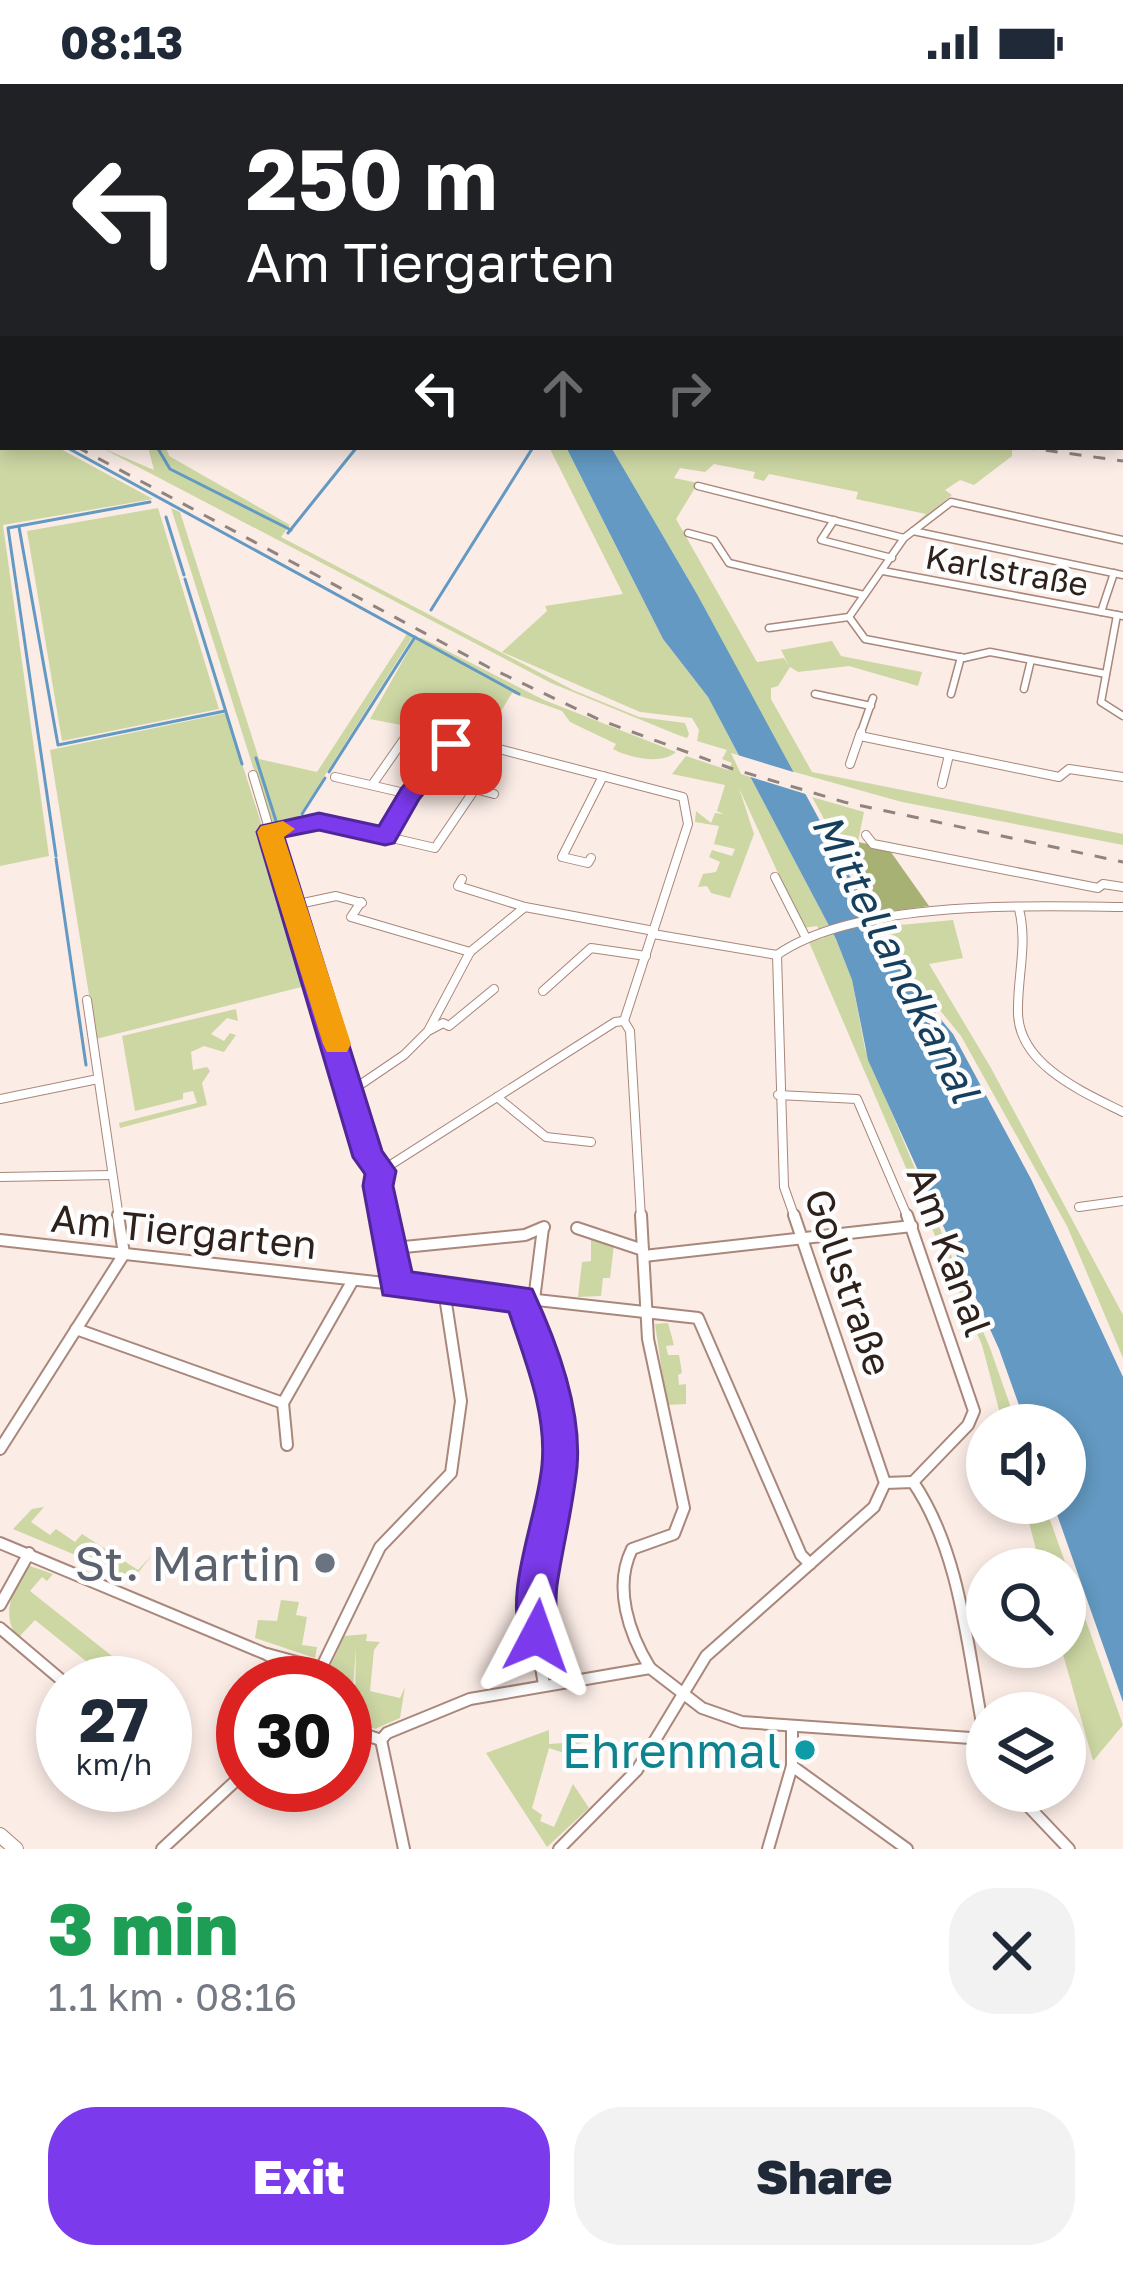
<!DOCTYPE html>
<html lang="en">
<head>
<meta charset="utf-8">
<style>
  body { margin:0; font-family:"Golos Text",sans-serif; background:#f2f2f3; color:#1f2937; height:100vh; display:flex; flex-direction:column; font-size:45px; white-space:nowrap }
  * { box-sizing:border-box; margin:0 }
  p { font-size:39px; color:#747a83 }
  .icon { flex:none; width:66px; height:66px; fill:none; stroke:currentColor; stroke-width:2; stroke-linecap:round; stroke-linejoin:round }
  .map { position:relative; height:1765px; overflow:hidden }
  .side { display:flex; flex-direction:column; background:#fff; flex:1 }
  .side>* { flex:none }
  .top-card { position:absolute; left:0px; top:0px; width:1125px; height:366px; box-shadow:0 6px 18px #0003; background:#202124; color:#fff; overflow:hidden }
  .buttons { position:absolute; left:966px; top:1320px; display:grid; gap:24px }
  .buttons a { display:grid; place-items:center; width:120px; height:120px; border-radius:50%; background:#fff; box-shadow:0 6px 18px #0003; font-size:60px }
  .speed { position:absolute; left:36px; top:1572px; display:flex; gap:24px; font-size:60px; font-weight:700; text-align:center }
  .speed>* { display:grid; place-content:center; width:156px; height:156px; border-radius:50%; background:#fff; box-shadow:0 6px 18px #0003; line-height:1 }
  .speed small { font-size:30px; font-weight:400 }
  .speed .limit { border:18px solid #d22; background:#fff; color:#111 }
  .pin { position:absolute; display:grid; place-items:center; width:102px; height:102px; color:#fff; margin:-51px; border-radius:24px; box-shadow:0 6px 18px #0006 }
  .me { position:absolute; width:132px; margin:-66px; rotate:4deg; stroke-linejoin:round; filter:drop-shadow(0 0 9px #0008) }
  .turn { display:flex; align-items:center; gap:42px; height:252px; padding:0 48px; font-size:54px }
  .turn .icon { width:156px; height:156px; stroke-width:2.5 }
  .turn b { display:block; font-size:84px; line-height:102px }
  .lanes { display:flex; align-items:center; height:114px; padding:0 48px; background:#0003; justify-content:center; gap:60px; direction:ltr }
  .lanes .off { opacity:.35 }
  .round { display:grid; place-items:center; flex:none; width:126px; height:126px; border-radius:48px; background:#f2f2f3 }
  .overview { display:flex; align-items:center; justify-content:space-between; height:204px; padding:0 48px }
  h1 { font-size:72px; font-weight:800; line-height:90px; color:#1e9e55 }
  .primary-button { display:flex; gap:24px; margin-top:auto; padding:24px 48px }
  .primary-button a { flex:1; height:138px; border-radius:48px; background:#7c3aed; color:#fff; font-size:48px; font-weight:800; line-height:138px; text-align:center }
  .primary-button a+a { background:#f2f2f3; color:#1f2937 }
  .status { display:flex; justify-content:space-between; align-items:center; height:84px; padding:0 60px; background:#fff; direction:ltr }
  .status svg { height:33px; fill:currentColor }
  .map>svg:first-child { display:block }
  .green { fill:#cdd7a4 }
  .forest { fill:#a7b173 }
  .water { fill:#6399c2 }
  .pier { fill:#fbece6 }
  .lines { fill:none; stroke-linecap:round; stroke-linejoin:round }
  .stream { stroke:#6399c2; stroke-width:3 }
  .minor-far2-casing { stroke:#a9877b; stroke-width:9 }
  .minor-far1-casing { stroke:#a9877b; stroke-width:10 }
  .minor-casing { stroke:#a9877b; stroke-width:14 }
  .secondary-casing { stroke:#a9877b; stroke-width:16 }
  .minor-far2 { stroke:#fff; stroke-width:6 }
  .minor-far1 { stroke:#fff; stroke-width:8 }
  .minor { stroke:#fff; stroke-width:10 }
  .secondary { stroke:#fff; stroke-width:14 }
  .rail { stroke:#91837e; stroke-width:3; stroke-dasharray:12 12; stroke-linecap:butt }
  .route { fill:#7c3aed; stroke:#51269a; stroke-width:3 }
  .slow { fill:#f59e0b }
  .worship-dot { fill:#6b7280; stroke:#fdfdfd; stroke-width:4.5 }
  .culture-dot { fill:#0f9aa8; stroke:#fdfdfd; stroke-width:4.5 }
  .labels { text-anchor:middle; dominant-baseline:central; stroke-width:9; stroke-linejoin:round; paint-order:stroke }
  .far-street-label { font-size:33px; fill:#2e211c; stroke:#fdfdfd }
  .street-label { font-size:39px; fill:#2e211c; stroke:#fdfdfd }
  .water-label { font-size:42px; font-style:italic; fill:#153f5c; stroke:#fdfdfd }
  .near-worship-label { font-size:48px; fill:#5b616d; stroke:#fdfdfd; text-anchor:end }
  .near-culture-label { font-size:48px; fill:#0d838f; stroke:#fdfdfd; text-anchor:end }
</style>
</head>
<body>
<div class="status"><b>08:13</b><svg viewBox="0 0 49 12"><path d="M0 12V9h3v3zM5 12V6h3v6zM10 12V3h3v9zM15 12V0h3v12zM26 1h20v11H26zM47 4h2v5h-2z"/></svg></div>
<div class="map">
<svg width="1123" height="1765" viewBox="0 0 1123 1765">
  <rect width="100%" height="100%" fill="#fbece6"/>
  <!-- green -->
  <g class="green">
    <polygon points="0,332 3,363 57,363 153,415 3,441 49,772 0,782"/>
    <polygon points="100,363 154,386 148,363 166,363 169,372 290,441 281,453 573,606 639,633 685,639 689,650 687,654 678,651 551,599"/>
    <polygon points="549,363 566,363 663,555 708,613 836,855 852,896 865,965 990,1264 1017,1341 1003,1341 982,1261 809,858 824,854 817,842 803,844 739,704 754,750 730,814 711,809 707,802 698,803 703,790 716,788 720,778 709,773 712,766 732,772 735,765 714,760 719,742 695,738 696,727 711,739 715,729 724,730 717,727 725,701 672,690 686,672 728,686 732,679 722,675 727,666 697,657 699,646 692,634 640,628 502,568 547,527 545,522 623,510"/>
    <polygon points="611,363 1012,363 1012,372 974,401 960,396 945,406 952,411 908,446 926,430 856,415 858,408 769,390 764,397 753,394 755,388 714,380 705,388 680,384 674,394 698,399 676,435 757,578 784,574 789,582 781,566 832,557 841,572 922,588 918,602 849,582 798,588 790,583 778,602 771,604 771,615 812,688 1123,750 1123,761 902,718 791,687 697,510"/>
    <polygon points="158,424 219,625 62,657 27,447"/>
    <polygon points="171,424 180,428 259,675 317,688 407,550 413,552 294,740 272,743"/>
    <path d="M422,554L544,616L676,668C662,681 629,674 613,665L616,660L570,638L562,627L512,609L482,659L413,638L406,642L370,635L415,555Z"/>
    <polygon points="226,629 284,811 317,899 96,955 50,666"/>
    <polygon points="812,713 864,728 858,758 841,766"/>
    <polygon points="877,829 889,842 953,836 963,874 929,880 991,984 1123,1231 1123,1274 1067,1142 961,952 912,892"/>
    <polygon points="236,925 238,937 227,934 211,950 224,957 230,949 236,951 224,968 204,962 191,968 193,986 207,983 210,987 202,999 207,1021 120,1044 119,1039 197,1019 193,1007 183,1009 183,1015 135,1027 122,952"/>
    <polygon points="591,1153 614,1161 610,1194 603,1194 601,1212 578,1213 582,1178 591,1177"/>
    <polygon points="668,1239 674,1261 666,1262 668,1271 679,1271 682,1289 678,1291 679,1301 686,1300 686,1320 667,1321 655,1240"/>
    <polygon points="1024,1419 1044,1419 1123,1641 1093,1677 1061,1563 1065,1563 1065,1485 1041,1485"/>
    <polygon points="44,1423 31,1438 50,1451 56,1445 75,1458 82,1450 138,1486 153,1470 133,1495 13,1445 32,1425"/>
    <path d="M27,1481L53,1490L47,1497L42,1493L30,1507L122,1580L106,1599L88,1598L97,1586L35,1536L18,1554C0,1530 13,1507 27,1481Z"/>
    <polygon points="281,1516 299,1518 296,1531 307,1533 302,1561 317,1563 315,1574 255,1554 258,1536 277,1537"/>
    <polygon points="367,1550 366,1557 380,1558 374,1566 370,1607 400,1614 405,1603 400,1634 375,1645 363,1640 355,1618 356,1563 352,1619 363,1644 345,1636 345,1599 323,1599 344,1552"/>
    <polygon points="549,1646 549,1660 591,1657 566,1662 567,1670 549,1664 532,1724 542,1731 540,1737 554,1743 573,1700 589,1724 547,1763 486,1669"/>
  </g>
  <!-- forest -->
  <polygon class="forest" points="858,758 888,764 929,822 877,829 841,766"/>
  <!-- water -->
  <polygon class="water" points="566,363 611,363 697,510 903,890 953,950 1031,1095 1123,1293 1123,1618 1053,1419 1065,1419 1065,1341 1026,1341 999,1265 868,976 852,896 836,855 708,613 663,555"/>
  <!-- pier -->
  <polygon class="pier" points="731,669 800,690 812,712 741,690"/>
  <g class="lines">
    <!-- stream -->
    <g class="stream">
      <polyline points="66,363 519,610"/>
      <polyline points="157,363 170,385 291,446"/>
      <polyline points="166,433 184,491"/>
      <polyline points="19,443 58,661 225,627"/>
      <polyline points="288,449 357,363"/>
      <polyline points="185,495 242,680"/>
      <polyline points="431,526 532,365"/>
      <polyline points="256,674 277,740"/>
      <polyline points="329,688 415,553"/>
      <polyline points="302,730 325,694"/>
      <polyline points="56,772 8,444 150,418"/>
      <polyline points="56,775 86,981"/>
    </g>
    <defs>
      <g id="minor-far2">
        <polyline points="698,402 904,454"/>
        <polyline points="834,436 821,456 892,474"/>
        <polyline points="913,447 1123,491"/>
        <polyline points="688,449 714,456 729,479 864,511"/>
        <polyline points="883,487 1123,532"/>
        <polyline points="1101,528 1114,489"/>
        <polyline points="1117,531 1101,618 1123,632"/>
        <polyline points="849,533 904,454 951,418 1123,456"/>
        <polyline points="849,533 865,555 964,574 990,568 1106,590"/>
        <polyline points="769,544 849,533"/>
        <polyline points="1024,605 1031,576"/>
        <polyline points="815,610 871,622"/>
        <polyline points="951,610 961,573"/>
        <polyline points="405,651 415,643 445,651"/>
        <polyline points="860,651 873,614"/>
      </g>
      <g id="minor-far1">
        <polyline points="434,648 683,713 688,740 624,937 630,947 641,1134"/>
        <polyline points="860,652 1059,693 1069,685 1123,693"/>
        <polyline points="850,680 861,648"/>
        <polyline points="253,691 368,1073 381,1087"/>
        <polyline points="425,692 494,710"/>
        <polyline points="335,693 409,710"/>
        <polyline points="942,700 949,671"/>
        <polyline points="372,701 409,648"/>
        <polyline points="270,748 319,737 435,764 475,705"/>
        <polyline points="866,751 873,760 1098,804 1103,800 1123,803"/>
        <polyline points="385,753 409,710 454,657"/>
        <polyline points="591,774 588,779 562,773 603,692"/>
        <polyline points="775,793 805,852"/>
        <polyline points="462,795 458,802 525,823 654,847"/>
        <polyline points="361,818 351,833 470,868"/>
        <polyline points="294,821 336,812 362,819"/>
        <path d="M1019,825C1028,861 1017,893 1018,929C1019,981 1083,1008 1123,1028"/>
        <polyline points="653,850 777,871"/>
        <polyline points="543,907 591,864 646,872"/>
        <polyline points="87,916 119,1134"/>
        <polyline points="430,946 443,939 449,942 494,905"/>
        <polyline points="351,1007 404,971 428,947 470,868 525,823"/>
        <polyline points="778,1011 857,1015 908,1134"/>
        <polyline points="497,1013 546,1053 591,1058"/>
        <polyline points="0,1015 98,995"/>
        <polyline points="381,1087 615,938 624,937"/>
        <polyline points="381,1087 384,1134"/>
        <polyline points="0,1093 112,1091"/>
        <polyline points="1079,1123 1123,1117"/>
        <path d="M795,1134L784,1103L777,871C856,816 1027,822 1123,823"/>
      </g>
      <g id="minor">
        <polyline points="384,1131 395,1200"/>
        <path d="M641,1131L648,1255L684,1424L674,1450L632,1465C613,1503 629,1550 650,1584"/>
        <polyline points="907,1131 974,1327 968,1341 913,1398"/>
        <polyline points="577,1144 643,1166"/>
        <polyline points="0,1156 698,1234 801,1471 810,1480"/>
        <polyline points="394,1164 525,1151 544,1143"/>
        <polyline points="644,1172 912,1142"/>
        <polyline points="521,1215 558,1338 553,1436 537,1510 537,1559 544,1601"/>
        <polyline points="534,1216 543,1144"/>
        <polyline points="76,1245 283,1319"/>
        <polyline points="287,1361 283,1319 353,1196"/>
        <polyline points="0,1365 124,1170 118,1131"/>
        <path d="M885,1399L913,1398C962,1470 968,1571 985,1655"/>
        <polyline points="0,1459 266,1570 299,1589 317,1592"/>
        <polyline points="0,1521 29,1469"/>
        <polyline points="0,1544 65,1599"/>
        <polyline points="267,1570 304,1580 317,1592"/>
        <polyline points="314,1599 380,1463 451,1389 461,1317 444,1206"/>
        <polyline points="345,1644 381,1656"/>
        <polyline points="792,1645 792,1682 907,1765"/>
        <polyline points="381,1656 387,1649 470,1615 650,1584 702,1624 742,1638 985,1655 987,1660"/>
        <polyline points="381,1656 404,1765"/>
        <polyline points="1014,1707 1069,1765"/>
        <polyline points="162,1765 243,1690"/>
        <polyline points="559,1765 637,1686 706,1572 874,1423 885,1399 794,1131"/>
        <polyline points="768,1765 792,1682"/>
      </g>
      <polyline id="secondary" points="0,1751 16,1765"/>
    </defs>
    <!-- minor-far2 casing -->
    <use href="#minor-far2" class="minor-far2-casing"/>
    <!-- minor-far1 casing -->
    <use href="#minor-far1" class="minor-far1-casing"/>
    <!-- minor casing -->
    <use href="#minor" class="minor-casing"/>
    <!-- secondary casing -->
    <use href="#secondary" class="secondary-casing"/>
    <!-- minor-far2 -->
    <use href="#minor-far2" class="minor-far2"/>
    <!-- minor-far1 -->
    <use href="#minor-far1" class="minor-far1"/>
    <!-- minor -->
    <use href="#minor" class="minor"/>
    <!-- secondary -->
    <use href="#secondary" class="secondary"/>
    <!-- rail -->
    <g class="rail">
      <polyline points="77,363 488,583 600,636 730,684 844,718 1123,778"/>
      <polyline points="1022,363 1123,377"/>
    </g>
  </g>
  <!-- route -->
  <path class="route" d="M451,653L463,660L419,715L394,759L385,761L319,746L284,753L382,1067L396,1087L393,1102L412,1188L532,1205C556,1256 582,1325 577,1383C573,1422 563,1462 557,1501C554,1523 559,1544 551,1565L537,1570L524,1565C501,1510 537,1437 542,1381C547,1329 525,1277 509,1228L383,1211L363,1102L365,1090L353,1073L257,748L261,742L319,729L379,742L401,705L443,655Z"/>
  <!-- slow -->
  <polygon class="slow" points="283,737 295,745 284,753 351,960 347,968 327,968 323,960 257,748 261,742"/>
  <!-- markers -->
  <circle class="worship-dot" cx="325" cy="1479" r="12"/>
  <circle class="culture-dot" cx="805" cy="1666" r="12"/>
  <g class="labels">
    <!-- far-street labels -->
    <g class="far-street-label">
      <text transform="translate(1007 486) rotate(10)">Karlstraße</text>
    </g>
    <!-- street labels -->
    <g class="street-label">
      <text transform="translate(184 1147) rotate(6)">Am Tiergarten</text>
      <text transform="translate(950 1167) rotate(70)">Am Kanal</text>
      <text transform="translate(849 1198) rotate(71)">Gollstraße</text>
    </g>
    <!-- water labels -->
    <g class="water-label">
      <text transform="translate(897 873) rotate(63)">Mittellandkanal</text>
    </g>
    <!-- near-worship labels -->
    <g class="near-worship-label">
      <text x="301" y="1479">St. Martin</text>
    </g>
    <!-- near-culture labels -->
    <g class="near-culture-label">
      <text x="781" y="1666">Ehrenmal</text>
    </g>
  </g>
</svg>
<div class="buttons">
<a><svg class="icon" aria-label="sound" viewBox="0 0 24 24"><path d="M4 9h4l5-4v14l-5-4H4zM17 9q2 3 0 6"/></svg></a>
<a><svg class="icon" aria-label="search" viewBox="0 0 24 24"><circle cx="10" cy="10" r="6"/><path d="M15 15l6 6"/></svg></a>
<a><svg class="icon" aria-label="layers" viewBox="0 0 24 24"><path d="M12 4l9 5-9 5-9-5zM3 14l9 5 9-5"/></svg></a>
</div>
<div class="speed"><div>27<small>km/h</small></div><div class="limit">30</div></div>
<div class="pin" style="left:451px;top:660px;background:#d93025"><svg class="icon" aria-label="arrive" viewBox="0 0 24 24"><path d="M6 21V4h12l-3 4 3 4H6"/></svg></div>
<svg class="me" style="left:537px;top:1552px" viewBox="-20 -20 40 40"><path d="M0-17L14 15 0 8-14 15z" fill="#7c3aed" stroke="#fff" stroke-width="4"/></svg>
<div class="top-card">
<div class="turn"><svg class="icon" aria-label="left" viewBox="0 0 24 24"><path d="M17 20v-9H6M10 6l-5 5 5 5"/></svg><div><b>250 m</b>Am Tiergarten</div></div>
<div class="lanes"><svg class="icon" aria-label="left" viewBox="0 0 24 24"><path d="M17 20v-9H6M10 6l-5 5 5 5"/></svg><svg class="icon off" aria-label="ahead" viewBox="0 0 24 24"><path d="M12 20V5M6 11l6-6 6 6"/></svg><svg class="icon off" aria-label="right" viewBox="0 0 24 24"><path d="M7 20v-9h11M14 6l5 5-5 5"/></svg></div>
</div>
</div>
<section class="side">
<div class="overview"><div><h1>3 min</h1><p>1.1 km · 08:16</p></div><a class="round"><svg class="icon" aria-label="close" viewBox="0 0 24 24"><path d="M6 6l12 12M18 6L6 18"/></svg></a></div>
<div class="primary-button"><a>Exit</a><a>Share</a></div>
</section>
</body>
</html>
